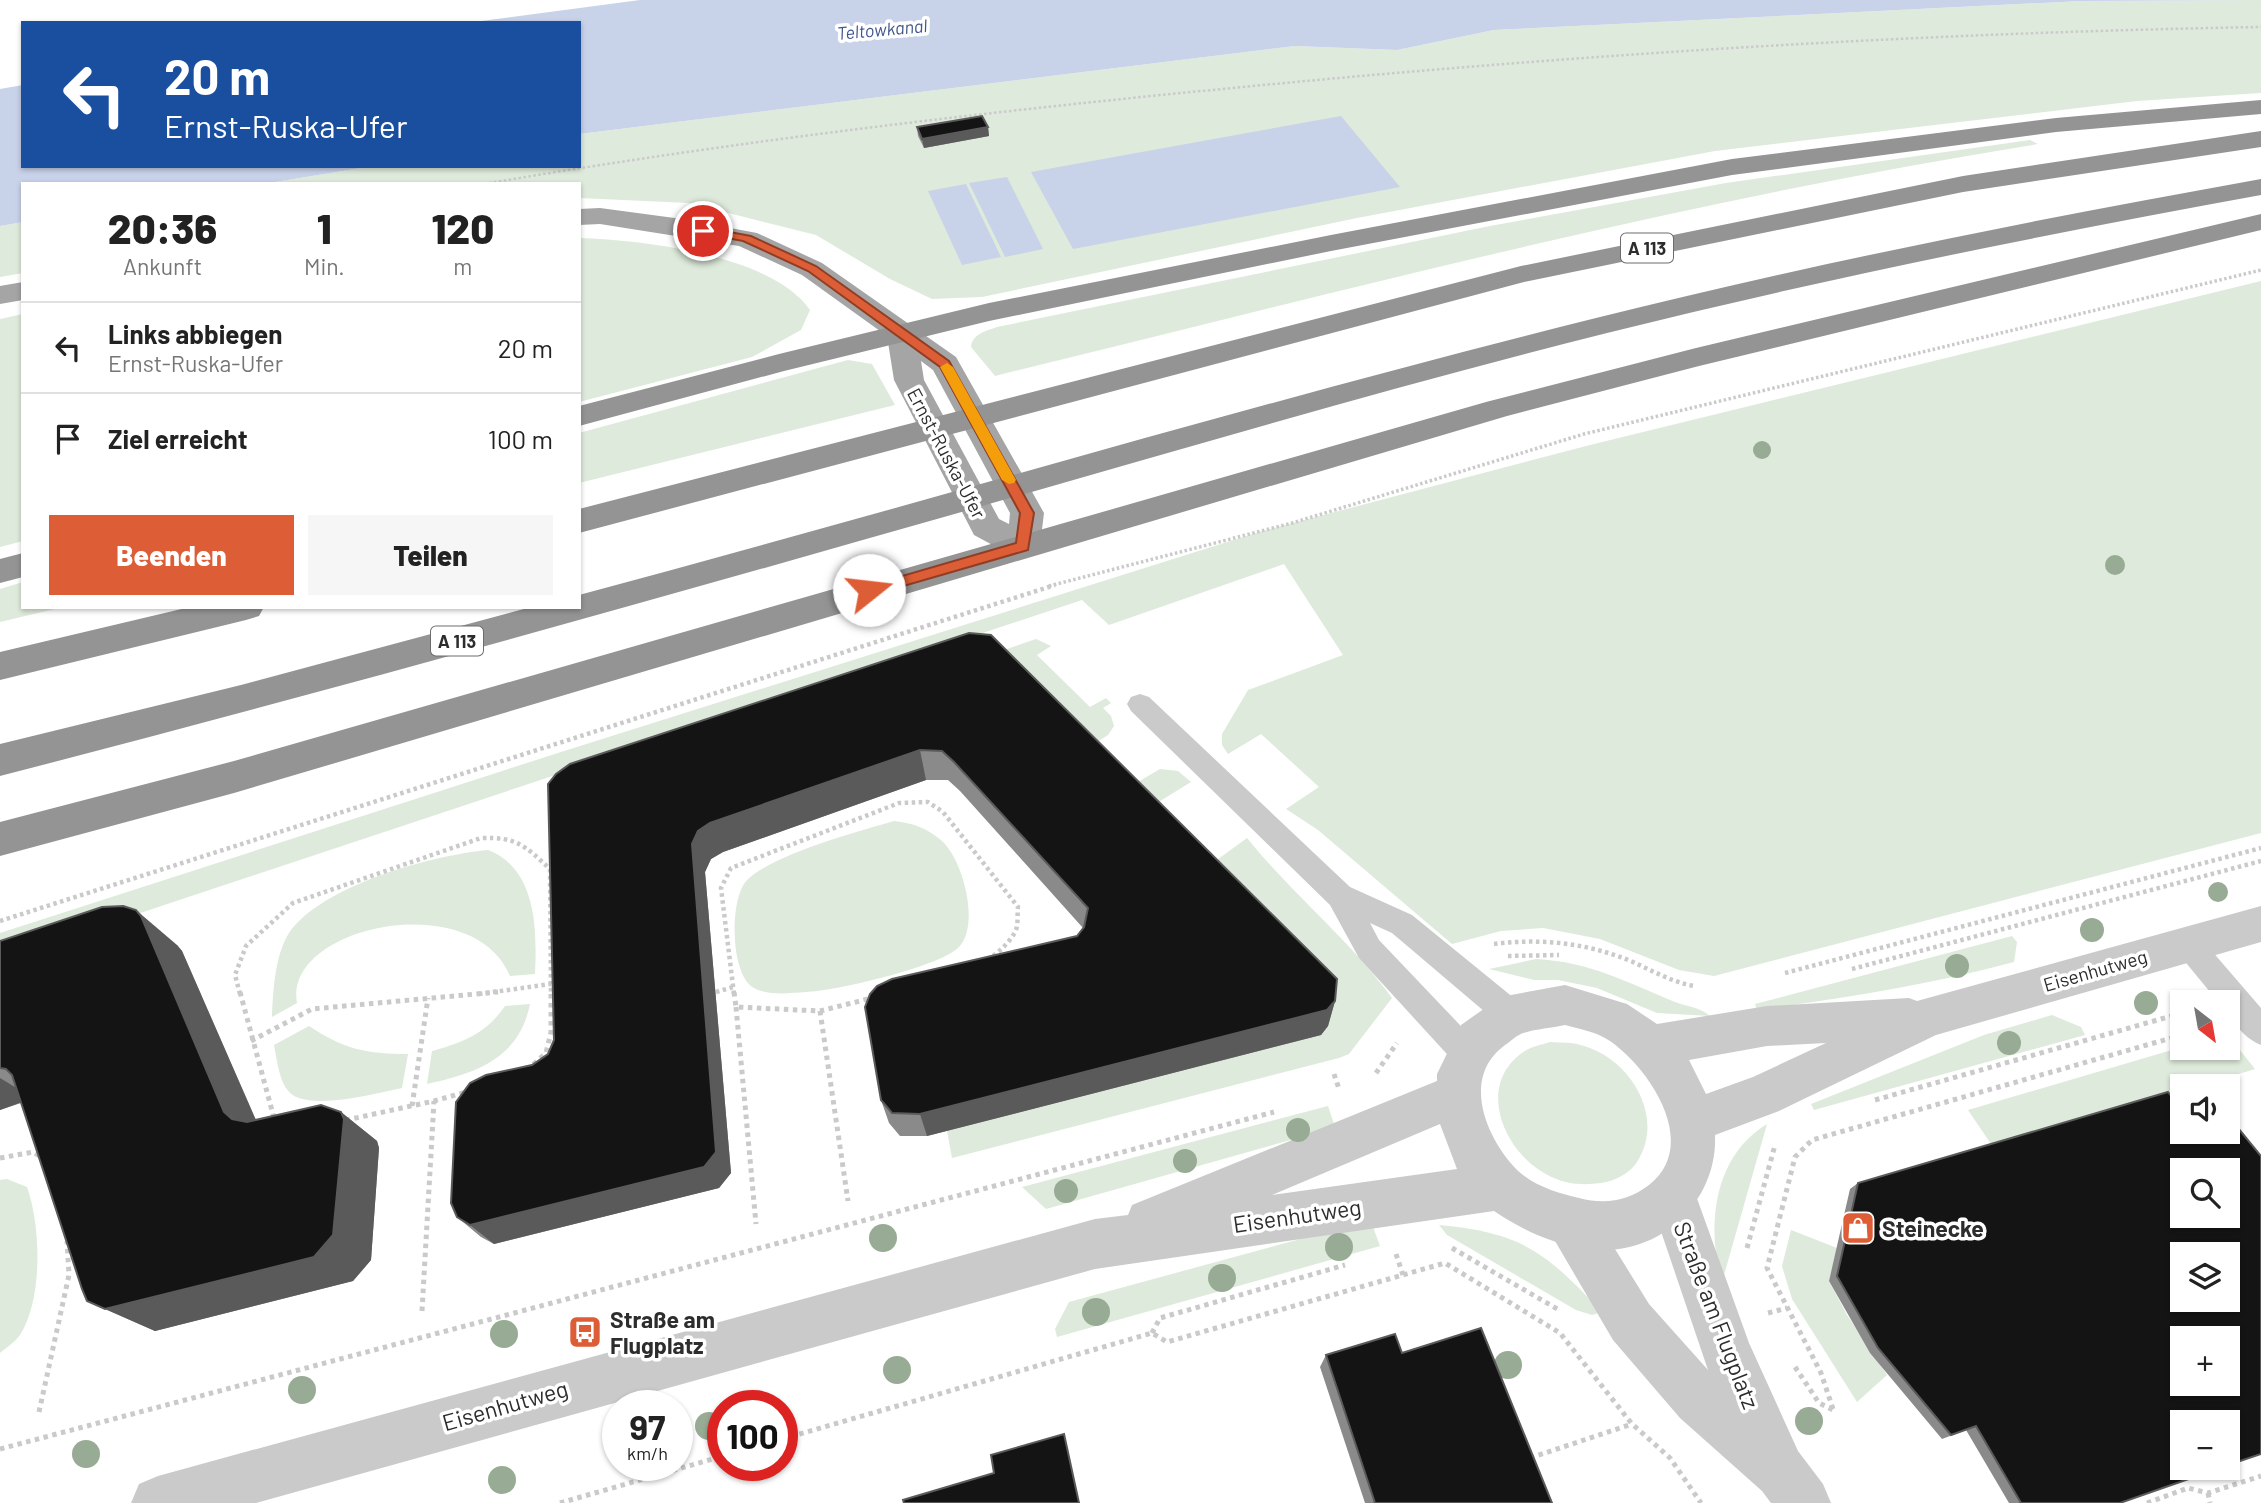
<!DOCTYPE html>
<html lang="de">
<head>
<meta charset="utf-8">
<style>
  body { margin:0; font-family:Barlow,sans-serif; background:#f6f6f6; color:#222; height:100vh; display:flex; flex-direction:column; font-size:26px; white-space:nowrap }
  * { box-sizing:border-box; margin:0 }
  p { font-size:23px; color:#767676 }
  .icon { flex:none; width:38px; height:38px; fill:none; stroke:currentColor; stroke-width:2; stroke-linecap:round; stroke-linejoin:round }
  .map { position:relative; flex:1; overflow:hidden }
  .sheet { position:absolute; left:21px; top:182px; width:560px; height:427px; display:flex; flex-direction:column; background:#fff; border-radius:0px; box-shadow:0 2px 5px #0004 }
  .sheet>* { flex:none }
  .guide { position:absolute; left:21px; top:21px; width:560px; height:147px; border-radius:0px; box-shadow:0 2px 5px #0004; background:#1a4fa0; color:#fff; overflow:hidden }
  .needle { width:46px; rotate:149deg }
  .controls { position:absolute; left:2170px; top:990px; display:grid; gap:14px }
  .controls a { display:grid; place-items:center; width:70px; height:70px; border-radius:0px; background:#fff; box-shadow:0 2px 5px #0004; font-size:35px }
  .speed { position:absolute; left:602px; top:1390px; display:flex; gap:14px; font-size:35px; font-weight:700; text-align:center }
  .speed>* { display:grid; place-content:center; width:91px; height:91px; border-radius:50%; background:#fff; box-shadow:0 2px 5px #0004; line-height:1 }
  .speed small { font-size:18px; font-weight:400 }
  .speed .limit { border:10px solid #d22; background:#fff; color:#111 }
  .pin { position:absolute; display:grid; place-items:center; width:60px; height:60px; color:#fff; margin:-30px; border:4px solid #fff; border-radius:50%; box-shadow:0 2px 7px #0007 }
  .me { position:absolute; width:77px; margin:-38px; rotate:74deg; stroke-linejoin:round; filter:drop-shadow(0 0 5px #0008) }
  .turn { display:flex; align-items:center; gap:24px; height:147px; padding:0 28px; font-size:32px }
  .turn .icon { width:91px; height:91px; stroke-width:2.5 }
  .turn b { display:block; font-size:49px; line-height:60px }
  .eta { display:flex; justify-content:space-evenly; align-items:center; height:119px; text-align:center }
  .eta b { font-size:42px; font-weight:800; line-height:49px }
  .primary-button { display:flex; gap:14px; margin-top:auto; padding:14px 28px }
  .primary-button a { flex:1; height:80px; border-radius:0px; background:#dd5e36; color:#fff; font-size:28px; font-weight:800; line-height:80px; text-align:center }
  .primary-button a+a { background:#f6f6f6; color:#222 }
  ul { padding:0; list-style:none }
  li { display:flex; align-items:center; gap:21px; height:91px; padding:0 28px; border-top:2px solid #e0e0e0 }
  li div { flex:1 }
  li b { display:block; font-size:26px }
  li em { font-style:normal }
  .map>svg:first-child { display:block }
  .green { fill:#deeadb }
  .water { fill:#c8d2e9 }
  .lines { fill:none; stroke-linecap:round; stroke-linejoin:round }
  .path-far3 { stroke:#cacaca; stroke-width:2.5; stroke-dasharray:2.5 2.5; stroke-linecap:butt }
  .path-far2 { stroke:#cacaca; stroke-width:3.5; stroke-dasharray:2.5 2.5; stroke-linecap:butt }
  .path-far1 { stroke:#cacaca; stroke-width:4.5; stroke-dasharray:3.5 3.5; stroke-linecap:butt }
  .path { stroke:#cacaca; stroke-width:5; stroke-dasharray:4.5 4.5; stroke-linecap:butt }
  .service { fill:#cacaca; fill-rule:evenodd }
  .minor { fill:#cacaca; fill-rule:evenodd }
  .tertiary { fill:#cacaca; fill-rule:evenodd }
  .primary { fill:#a5a5a5; fill-rule:evenodd }
  .motorway { fill:#949494; fill-rule:evenodd }
  .tree { fill:#98ab94 }
  .wall { fill:#8a8a8a }
  .shaded-wall { fill:#5a5a5a }
  .building { fill:#141414; stroke:#5a5a5a; stroke-width:2; fill-rule:evenodd }
  .route { fill:#dd5e36; stroke:#903d23; stroke-width:2 }
  .slow { fill:#f59e0b }
  .labels { text-anchor:middle; dominant-baseline:central; stroke-width:7; stroke-linejoin:round; paint-order:stroke }
  .far-water-label { font-size:18px; font-style:italic; fill:#3f568b; stroke:#fff }
  .shield { fill:#fff; stroke:#6c6c6c; stroke-width:2 }
  .shield-label { font-size:18px; font-weight:bold; fill:#2d2d2d }
  .street-label { font-size:19px; fill:#2d2d2d; stroke:#fff }
  .near-street-label { font-size:23px; fill:#2d2d2d; stroke:#fff }
  .near-poi-label { font-size:23px; font-weight:bold; fill:#2d2d2d; stroke:#fff; text-anchor:start }
</style>
</head>
<body>
<div class="map">
<svg width="2261" height="1503" viewBox="0 0 2261 1503">
  <rect width="100%" height="100%" fill="#fff"/>
  <!-- green -->
  <g class="green">
    <polygon points="2261,0 2261,93 2137,101 1715,151 1357,218 982,297 932,299 890,279 816,235 689,203 579,198 579,184 263,184 373,166 579,166 579,134 1295,46 1397,50 1494,30 2082,1"/>
    <path d="M2030,140L2038,144C1686,200 1341,291 995,376L971,347C972,334 986,331 997,327L1490,226L1726,183Z"/>
    <polygon points="23,222 23,273 0,277 0,226"/>
    <path d="M579,238C643,240 772,255 810,310L801,330L752,357L579,402Z"/>
    <polygon points="2261,281 2261,833 1714,976 1679,970 1600,939 1543,928 1501,931 1452,944 1318,830 1286,809 1319,787 1261,734 1228,754 1222,745 1222,734 1248,690 1343,655 1284,564 1109,625 1082,600 14,955 0,991 0,933 561,752 1259,532 1590,445"/>
    <polygon points="23,314 23,541 0,547 0,319"/>
    <polygon points="848,360 872,364 895,405 579,483 579,433"/>
    <polygon points="23,582 23,607 63,607 0,622 0,589"/>
    <polygon points="1036,639 1051,646 1037,655 1090,707 1106,698 1111,703 1103,708 1111,716 1114,726 1108,735 1081,752 969,662"/>
    <path d="M1160,769L1178,771L1191,782L1157,803L1214,862L1247,838C1292,894 1350,940 1392,998L1349,1054L1339,1058L952,1158L947,1131L1320,1035L1121,792Z"/>
    <path d="M894,821C913,823 927,828 942,841C963,860 981,926 958,948C938,967 835,991 806,992C791,993 768,996 754,988C730,975 729,899 747,880C772,855 859,831 894,821Z"/>
    <path d="M488,850C537,869 537,930 535,974L510,976C473,886 283,926 297,1003L272,1017C273,991 275,955 289,933C322,885 433,855 488,850Z"/>
    <path d="M2012,936L2017,942L2014,962C1929,985 1844,998 1757,1010L1755,1004Z"/>
    <path d="M1536,959C1591,962 1626,982 1675,1002C1688,1007 1700,1007 1710,1016L1657,1013L1597,988L1558,980H1534L1489,969Z"/>
    <path d="M530,1004C519,1059 476,1073 427,1084L432,1051C462,1043 487,1033 505,1006Z"/>
    <polygon points="2052,1015 2081,1027 2085,1035 1814,1110 1811,1104 1984,1035"/>
    <path d="M309,1026C343,1049 367,1054 408,1054L402,1088C377,1093 308,1112 289,1092C279,1081 277,1060 274,1045Z"/>
    <polygon points="2228,1035 2255,1069 2197,1087 2182,1087 2182,1091 1993,1147 1968,1110 2182,1047 2228,1048"/>
    <path d="M1550,1042C1559,1043 1569,1042 1577,1044C1628,1055 1667,1115 1637,1162C1630,1173 1615,1181 1601,1183C1585,1185 1570,1185 1554,1178C1506,1159 1472,1085 1525,1051C1532,1046 1542,1045 1550,1042Z"/>
    <polygon points="1328,1106 1335,1127 1333,1128 1046,1209 1022,1187"/>
    <path d="M1767,1124L1722,1282C1706,1226 1713,1157 1767,1124Z"/>
    <path d="M7,1179L27,1187C41,1226 43,1299 20,1335C15,1342 6,1348 0,1353V1180Z"/>
    <path d="M1439,1225C1524,1233 1546,1253 1602,1312L1592,1315L1576,1310L1447,1235Z"/>
    <polygon points="1373,1227 1380,1246 1057,1337 1055,1329 1069,1302 1304,1238"/>
    <polygon points="1791,1230 1837,1248 1829,1281 1847,1315 1887,1375 1857,1402 1792,1299 1782,1266"/>
  </g>
  <!-- water -->
  <g class="water">
    <polygon points="640,0 2261,0 2082,1 1494,30 1397,50 1295,46 579,134 579,23 466,23"/>
    <polygon points="23,85 23,166 373,166 263,184 23,184 23,222 0,226 0,89"/>
    <polygon points="1341,116 1400,187 1073,249 1031,172"/>
    <polygon points="1007,177 1043,249 1005,257 969,183"/>
    <polygon points="966,184 1001,257 962,265 928,191"/>
  </g>
  <g class="lines">
    <!-- path-far3 -->
    <path class="path-far3" d="M484,184C729,142 975,113 1222,89C1568,55 1914,33 2261,27"/>
    <!-- path-far2 -->
    <polyline class="path-far2" points="1049,586 1292,523 1584,434 2261,270"/>
    <!-- path-far1 -->
    <g class="path-far1">
      <polyline points="0,921 1055,585"/>
      <path d="M1494,944C1542,938 1588,943 1633,962C1653,971 1672,982 1694,986"/>
      <polyline points="1508,956 1559,955"/>
      <polyline points="1852,969 2261,861"/>
      <polyline points="1785,973 2261,848"/>
      <polyline points="716,992 733,987"/>
      <path d="M240,994L235,975L246,946L293,903L481,838C517,837 524,845 550,869L551,994"/>
      <polyline points="479,994 551,984"/>
      <path d="M734,994L721,888L731,868L899,803L928,802L943,812L1018,907C1017,915 1019,927 1014,934C990,972 930,984 889,994"/>
    </g>
    <!-- path -->
    <g class="path">
      <polyline points="240,992 274,1118 287,1129 305,1129 434,1101 519,1077 546,1053 551,1032 551,992"/>
      <polyline points="734,992 736,1007 820,1011 896,992"/>
      <polyline points="736,1007 756,1224"/>
      <polyline points="820,1011 848,1201"/>
      <polyline points="251,1041 312,1009 498,992"/>
      <polyline points="1376,1073 1397,1043"/>
      <polyline points="1334,1074 1339,1089"/>
      <polyline points="1875,1100 2182,1013"/>
      <polyline points="412,1106 428,998"/>
      <polyline points="0,1158 33,1152 41,1157"/>
      <polyline points="1452,1248 1559,1310"/>
      <polyline points="1747,1248 1775,1145"/>
      <polyline points="1396,1254 1403,1275"/>
      <polyline points="422,1311 434,1101"/>
      <polyline points="1768,1313 1787,1308"/>
      <polyline points="1152,1333 1160,1318 1345,1265"/>
      <polyline points="1795,1367 1819,1403 1833,1410"/>
      <polyline points="1833,1409 1821,1373 1767,1268 1795,1157 1812,1140 2182,1035"/>
      <polyline points="39,1412 69,1275 67,1241"/>
      <polyline points="782,1439 1152,1333 1167,1342 1445,1263 1560,1333 1632,1424 1670,1458 1701,1503"/>
      <polyline points="0,1449 1274,1112"/>
      <polyline points="1530,1458 1632,1424"/>
      <polyline points="2208,1493 2210,1503"/>
      <polyline points="560,1503 723,1456"/>
      <polyline points="2147,1503 2188,1488 2208,1493 2261,1476"/>
    </g>
    <!-- service -->
    <g class="service">
      <polygon points="1140,694 1149,697 1350,887 1412,915 1520,1003 1524,1013 1520,1023 1509,1027 1498,1023 1392,933 1370,923 1379,940 1478,1044 1482,1054 1478,1064 1467,1068 1456,1064 1359,958 1330,905 1131,711 1127,704 1131,697"/>
      <path d="M2188,931L2198,935L2261,1008V1045C2245,1039 2228,1020 2228,1003H2219L2178,953L2173,944L2178,935Z"/>
    </g>
    <!-- minor -->
    <polygon class="minor" points="1673,1172 1690,1179 1749,1343 1798,1451 1823,1484 1831,1503 1771,1503 1762,1491 1680,1418 1613,1340 1555,1241 1548,1224 1555,1207 1572,1200 1589,1207 1649,1304 1708,1370 1649,1196 1656,1179"/>
    <!-- tertiary -->
    <path class="tertiary" d="M2261,906V942L1936,1035L1779,1111L1715,1135C1718,1203 1657,1259 1588,1249C1553,1244 1524,1231 1494,1211L1095,1269L256,1503H131L139,1484L158,1476L1095,1219L1128,1215L1132,1205L1437,1081V1074L1461,1025L1495,1001L1511,995L1565,985L1627,1004L1657,1024L1767,1006L1909,998L1917,1001ZM1565,1025C1580,1029 1597,1032 1610,1041C1649,1068 1701,1144 1649,1185C1628,1201 1605,1205 1579,1198C1557,1193 1534,1186 1517,1170C1485,1137 1461,1077 1505,1045C1511,1041 1517,1035 1523,1033C1536,1029 1551,1028 1565,1025ZM1826,1043L1753,1077L1706,1094L1689,1060L1767,1046ZM1440,1124L1457,1169L1272,1195Z"/>
    <!-- primary -->
    <g class="primary">
      <path d="M600,208L682,219L757,233L822,263L956,357L1044,513L1040,546L1035,555L1023,558L1011,555L974,535L894,380L887,336L802,275L739,246L600,224L579,225V209ZM921,361L933,370L1010,513L1009,524L999,519L924,380Z"/>
      <polygon points="23,282 23,300 0,304 0,286"/>
    </g>
    <!-- motorway -->
    <g class="motorway">
      <polygon points="2261,100 2261,114 2056,132 1732,175 1331,251 989,321 784,371 579,426 579,406 779,354 989,303 1331,235 1732,159 2056,118"/>
      <polygon points="2261,131 2261,147 1963,192 1524,282 579,533 579,509 1521,266 1963,176"/>
      <path d="M2261,179V195C2042,235 1823,279 1607,333C1387,388 1169,453 951,515C635,605 318,694 0,776V744L241,685L531,607H579V595C919,504 1255,403 1596,318C1816,263 2038,219 2261,179Z"/>
      <polygon points="2261,214 2261,230 1699,366 1507,416 234,793 0,856 0,822 234,761 1486,402 1696,348"/>
      <polygon points="23,553 23,577 0,583 0,559"/>
      <polygon points="190,607 264,607 259,616 246,620 0,680 0,652"/>
    </g>
  </g>
  <!-- trees -->
  <g class="tree">
    <circle cx="1762" cy="450" r="9"/>
    <circle cx="2115" cy="565" r="10"/>
    <circle cx="2218" cy="892" r="10"/>
    <circle cx="2092" cy="930" r="12"/>
    <circle cx="1957" cy="966" r="12"/>
    <circle cx="2146" cy="1003" r="12"/>
    <circle cx="2009" cy="1043" r="12"/>
    <circle cx="1298" cy="1130" r="12"/>
    <circle cx="1185" cy="1161" r="12"/>
    <circle cx="1066" cy="1191" r="12"/>
    <circle cx="883" cy="1238" r="14"/>
    <circle cx="1339" cy="1247" r="14"/>
    <circle cx="1222" cy="1278" r="14"/>
    <circle cx="1096" cy="1312" r="14"/>
    <circle cx="504" cy="1334" r="14"/>
    <circle cx="1508" cy="1365" r="14"/>
    <circle cx="897" cy="1370" r="14"/>
    <circle cx="302" cy="1390" r="14"/>
    <circle cx="1809" cy="1421" r="14"/>
    <circle cx="709" cy="1426" r="14"/>
    <circle cx="86" cy="1454" r="14"/>
    <circle cx="502" cy="1480" r="14"/>
  </g>
  <!-- wall -->
  <g class="wall">
    <polygon points="917,127 988,127 989,136 924,148 918,136"/>
    <polygon points="969,633 1335,1001 1328,1026 1321,1035 927,1136 900,1136 889,1123 881,1100 1077,936 1083,928 960,791 948,780 926,780 723,852 711,859 705,872 731,1173 719,1188 494,1244 481,1237 457,1217 532,1065 548,1054 554,1040 548,784"/>
    <polygon points="0,941 177,945 182,951 256,1120 341,1112 377,1141 379,1148 371,1260 353,1281 155,1331 87,1301 21,1103 0,1110"/>
    <polygon points="2204,1138 2120,1503 2009,1503 1966,1430 1942,1439 1870,1353 1829,1281 1850,1189 1858,1183"/>
    <polygon points="1402,1353 1552,1503 1365,1503 1320,1367 1326,1355"/>
  </g>
  <!-- shaded-wall -->
  <g class="shaded-wall">
    <polygon points="988,127 989,136 924,148 922,139"/>
    <polygon points="920,750 926,780 723,852 711,859 705,872 731,1173 719,1188 494,1244 470,1225 698,831 710,823"/>
    <polygon points="136,910 177,945 182,951 265,1141 224,1112"/>
    <polygon points="1335,1001 1328,1026 1321,1035 927,1136 920,1114"/>
    <polygon points="0,1078 33,1098 0,1110"/>
    <polygon points="341,1112 377,1141 379,1148 371,1260 353,1281 155,1331 105,1309"/>
  </g>
  <!-- building -->
  <g class="building">
    <polygon points="982,116 988,127 922,139 917,127"/>
    <polygon points="969,633 991,635 1337,979 1335,1001 1327,1010 920,1114 892,1113 881,1100 865,1007 870,994 877,986 892,979 1077,936 1084,927 1088,908 954,762 942,751 920,750 710,823 698,831 692,844 716,1152 704,1167 470,1225 457,1217 451,1203 456,1102 470,1083 486,1075 532,1065 548,1054 554,1040 548,784 556,774 570,764"/>
    <polygon points="123,906 136,910 141,916 224,1112 232,1119 247,1122 321,1105 341,1112 344,1119 333,1235 314,1257 105,1309 87,1301 82,1289 12,1075 6,1069 0,1068 0,941 102,907"/>
    <path d="M2168,1092L2182,1110V1132H2200L2204,1138L2222,1132H2228V1131L2238,1128L2261,1156V1454L2228,1465V1423H2182V1468H2220L2120,1503H2021L1976,1426L1951,1435L1878,1348L1837,1276L1858,1183ZM2182,1171H2228V1216H2182ZM2182,1255H2228V1300H2182ZM2182,1339H2228V1384H2182Z"/>
    <polygon points="1481,1328 1552,1503 1375,1503 1326,1355 1395,1334 1402,1353"/>
    <polygon points="1064,1434 1079,1503 904,1503 903,1500 994,1473 991,1455"/>
  </g>
  <!-- route -->
  <polygon class="route" points="703,227 751,236 816,266 949,361 1034,513 1028,550 869,596 864,594 862,590 864,587 1016,543 1020,513 940,367 808,271 743,241 699,233 699,228"/>
  <!-- slow -->
  <polygon class="slow" points="947,363 953,367 1016,480 1014,483 1009,484 1002,480 940,367"/>
  <!-- icons -->
  <defs>
    <symbol id="shop-square" viewBox="-11 -11 22 22"><rect x="-9" y="-9" width="18" height="18" rx="4" fill="#dd5e36" stroke="#fff"/><path d="M-5-2.5h2.3a2.7 3.5 0 0 1 5.4 0H5L5.5 6h-11ZM-1.5-2.5h3a1.5 2.3 0 0 0-3 0Z" fill="#fff"/></symbol>
    <symbol id="bus-square" viewBox="-11 -11 22 22"><rect x="-9" y="-9" width="18" height="18" rx="4" fill="#dd5e36" stroke="#fff"/><path d="M-5-6H5V4H4V6H2V4H-2V6H-4V4H-5ZM-3.5-4V0h7V-4ZM-3.5 1.2v1.5H-2V1.2ZM2 1.2v1.5H3.5V1.2Z" fill="#fff"/></symbol>
  </defs>
  <g fill-rule="evenodd">
    <use href="#shop-square" x="1839" y="1209" width="38" height="38"/>
    <use href="#bus-square" x="566" y="1313" width="38" height="38"/>
  </g>
  <g class="labels">
    <!-- far-water labels -->
    <g class="far-water-label">
      <text transform="translate(882 29) rotate(-5)">Teltowkanal</text>
    </g>
    <!-- shield labels -->
    <g class="shield">
      <rect x="1621" y="233.5" width="52" height="29" rx="5"/>
      <rect x="431" y="626.5" width="52" height="29" rx="5"/>
    </g>
    <g class="shield-label">
      <text x="1647" y="248">A 113</text>
      <text x="457" y="641">A 113</text>
    </g>
    <!-- street labels -->
    <g class="street-label">
      <text transform="translate(947 453) rotate(62)">Ernst-Ruska-Ufer</text>
      <text transform="translate(2095 970) rotate(-16)">Eisenhutweg</text>
    </g>
    <!-- near-street labels -->
    <g class="near-street-label">
      <text transform="translate(1297 1215) rotate(-8)">Eisenhutweg</text>
      <text transform="translate(1717 1315) rotate(69)">Straße am Flugplatz</text>
      <text transform="translate(505 1405) rotate(-16)">Eisenhutweg</text>
    </g>
    <!-- near-poi labels -->
    <g class="near-poi-label">
      <text x="1882" y="1228">Steinecke</text>
      <text x="610" y="1319">Straße am<tspan x="610" dy="26">Flugplatz</tspan></text>
    </g>
  </g>
</svg>
<div class="controls">
<a><svg class="needle" viewBox="-14 -14 28 28"><path d="M0-13l5 13h-10z" fill="#e53935"/><path d="M0 13l5-13h-10z" fill="#767676"/></svg></a>
<a><svg class="icon" aria-label="sound" viewBox="0 0 24 24"><path d="M4 9h4l5-4v14l-5-4H4zM17 9q2 3 0 6"/></svg></a>
<a><svg class="icon" aria-label="search" viewBox="0 0 24 24"><circle cx="10" cy="10" r="6"/><path d="M15 15l6 6"/></svg></a>
<a><svg class="icon" aria-label="layers" viewBox="0 0 24 24"><path d="M12 4l9 5-9 5-9-5zM3 14l9 5 9-5"/></svg></a>
<a>+</a>
<a>−</a>
</div>
<div class="speed"><div>97<small>km/h</small></div><div class="limit">100</div></div>
<div class="pin" style="left:703px;top:231px;background:#d93025"><svg class="icon" aria-label="arrive" viewBox="0 0 24 24"><path d="M6 21V4h12l-3 4 3 4H6"/></svg></div>
<svg class="me" style="left:869px;top:590px" viewBox="-20 -20 40 40"><circle r="19" fill="#fff"/><path d="M0-13L10 11 0 6-10 11z" fill="#dd5e36"/></svg>
<div class="guide">
<div class="turn"><svg class="icon" aria-label="left" viewBox="0 0 24 24"><path d="M17 20v-9H6M10 6l-5 5 5 5"/></svg><div><b>20 m</b>Ernst-Ruska-Ufer</div></div>
</div>
<section class="sheet">
<div class="eta">
<div><b>20:36</b><p>Ankunft</p></div>
<div><b>1</b><p>Min.</p></div>
<div><b>120</b><p>m</p></div>
</div>
<ul>
<li><svg class="icon" aria-label="left" viewBox="0 0 24 24"><path d="M17 20v-9H6M10 6l-5 5 5 5"/></svg><div><b>Links abbiegen</b><p>Ernst-Ruska-Ufer</p></div><em>20 m</em></li>
<li><svg class="icon" aria-label="arrive" viewBox="0 0 24 24"><path d="M6 21V4h12l-3 4 3 4H6"/></svg><div><b>Ziel erreicht</b></div><em>100 m</em></li>
</ul>
<div class="primary-button"><a>Beenden</a><a>Teilen</a></div>
</section>
</div>
</body>
</html>
